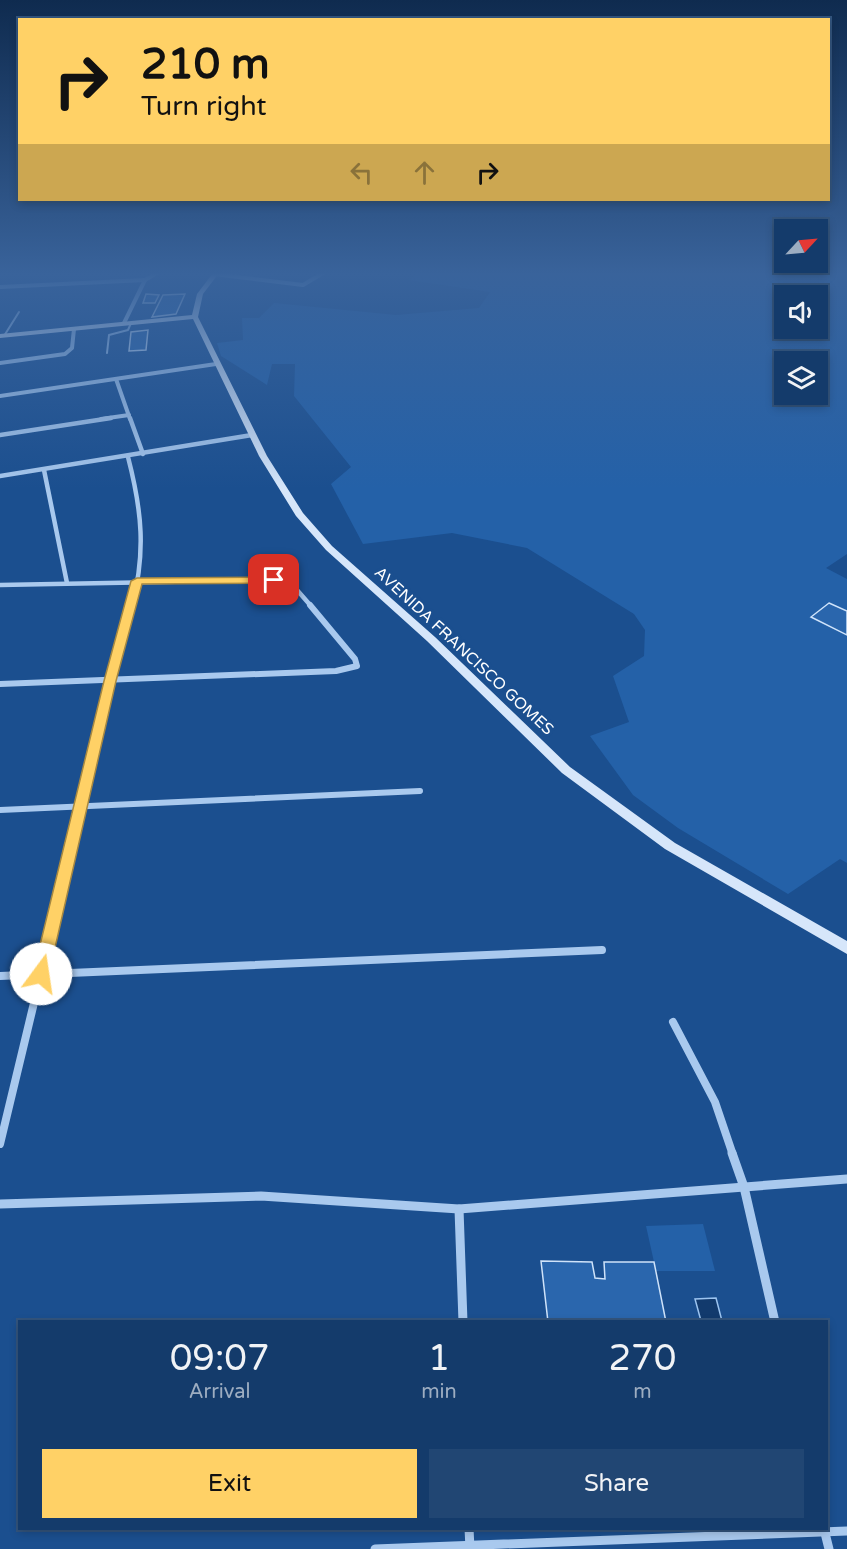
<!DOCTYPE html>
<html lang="en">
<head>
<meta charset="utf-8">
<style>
  body { margin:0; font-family:"Varela Round",sans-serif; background:#214673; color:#f1f3f6; height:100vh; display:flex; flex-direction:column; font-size:22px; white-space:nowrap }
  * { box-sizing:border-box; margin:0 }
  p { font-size:20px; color:#9dadc1 }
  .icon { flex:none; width:33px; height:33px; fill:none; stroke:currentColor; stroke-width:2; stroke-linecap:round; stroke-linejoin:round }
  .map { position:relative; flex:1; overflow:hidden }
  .panel { position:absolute; left:18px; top:1320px; width:810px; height:210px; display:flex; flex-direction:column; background:#143b6b; border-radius:0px; box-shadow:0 3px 9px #0003,0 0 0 2px #33557e }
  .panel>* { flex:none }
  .guide { position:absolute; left:18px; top:18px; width:812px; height:183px; border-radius:0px; box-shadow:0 3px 9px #0003,0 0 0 2px #33557e; background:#ffd166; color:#111; overflow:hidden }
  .needle { width:39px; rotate:64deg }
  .fabs { position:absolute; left:774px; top:219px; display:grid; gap:12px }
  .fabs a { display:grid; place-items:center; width:54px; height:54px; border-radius:0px; background:#143b6b; box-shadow:0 3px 9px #0003,0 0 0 2px #33557e; font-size:30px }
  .pin { position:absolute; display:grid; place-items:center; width:51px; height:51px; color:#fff; margin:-26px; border-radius:12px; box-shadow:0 3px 9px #0006 }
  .me { position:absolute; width:66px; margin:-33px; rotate:14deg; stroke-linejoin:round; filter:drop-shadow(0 0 4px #0008) }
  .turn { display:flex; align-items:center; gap:21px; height:126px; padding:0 24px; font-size:27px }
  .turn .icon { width:78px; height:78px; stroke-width:2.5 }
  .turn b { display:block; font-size:42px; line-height:51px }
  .lanes { display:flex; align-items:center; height:57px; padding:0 24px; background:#0003; justify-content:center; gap:30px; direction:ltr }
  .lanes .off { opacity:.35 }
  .eta { display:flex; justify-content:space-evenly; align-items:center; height:102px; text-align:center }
  .eta b { font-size:36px; font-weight:600; line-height:42px }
  .primary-button { display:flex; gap:12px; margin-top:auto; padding:12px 24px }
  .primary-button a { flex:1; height:69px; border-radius:0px; background:#ffd166; color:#111; font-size:24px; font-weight:600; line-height:69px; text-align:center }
  .primary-button a+a { background:#214673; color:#f1f3f6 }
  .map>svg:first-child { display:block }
  .green { fill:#2461a8; fill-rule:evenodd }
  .water { fill:#123a6d; stroke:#9cc4f0; stroke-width:1.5 }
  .building { fill:#2a66ad; stroke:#cfe3fa; stroke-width:1.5 }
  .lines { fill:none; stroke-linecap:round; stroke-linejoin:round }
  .lane { stroke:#a9c9ee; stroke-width:2 }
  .street-far4 { stroke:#a9c9ee; stroke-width:4 }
  .street-far3 { stroke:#a9c9ee; stroke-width:4.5 }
  .street-far2 { stroke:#a9c9ee; stroke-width:6 }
  .street-far1 { stroke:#a9c9ee; stroke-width:8 }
  .street { stroke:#a9c9ee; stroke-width:9 }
  .secondary { fill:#d6e6fa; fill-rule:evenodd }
  .route { fill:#ffd166; stroke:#a68842; stroke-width:1.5 }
  .labels { text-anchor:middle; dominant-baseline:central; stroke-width:6; stroke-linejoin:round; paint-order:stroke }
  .street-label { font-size:16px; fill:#fff; stroke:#1b4f8f }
</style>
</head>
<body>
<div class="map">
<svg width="847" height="1549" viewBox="0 0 847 1549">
  <rect width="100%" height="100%" fill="#1b4f8f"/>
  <!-- green -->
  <g class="green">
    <path d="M419,273H847V554L826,568L847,579V863L840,859L788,894L678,828L633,795L590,736L629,722L613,676L644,656L645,630L634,614L527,548L452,533L363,544L331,484L351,467L294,396L295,364H272L267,385L221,356L217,343L243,340L242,318H259L274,303L396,315L479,308L490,292L409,280ZM784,296H818V328H784ZM784,362H818V394H784Z"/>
    <polygon points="703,1224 715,1271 656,1271 646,1226"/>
  </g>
  <!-- water -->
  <polygon class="water" points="716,1298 722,1321 701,1321 695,1299"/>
  <!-- building -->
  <g class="building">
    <polygon points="146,294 159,295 155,303 143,303"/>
    <polygon points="185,294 176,314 152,317 163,295"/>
    <polygon points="148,330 146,350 129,351 131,332"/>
    <polygon points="829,603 847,611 847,635 811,617"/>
    <polygon points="541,1261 592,1262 595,1278 605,1279 604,1262 654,1262 666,1322 548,1322"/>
  </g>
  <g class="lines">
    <!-- lane -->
    <g class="lane">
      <polyline points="4,336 19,312"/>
      <polyline points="107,353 109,335 128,330 131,323"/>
    </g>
    <!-- street-far4 -->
    <g class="street-far4">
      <polyline points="214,274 303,285 323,273"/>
      <polyline points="0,287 145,280"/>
      <polyline points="124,323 145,280 157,273"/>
      <polyline points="0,363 65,354 72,348 74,329"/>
      <polyline points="116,379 130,419"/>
      <polyline points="0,396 216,364"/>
      <polyline points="101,419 129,415"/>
    </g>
    <!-- street-far3 -->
    <g class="street-far3">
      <polyline points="130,418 143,454"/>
      <polyline points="0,435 111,418"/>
      <path d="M128,457C142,511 146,552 132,606"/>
      <polyline points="44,470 67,583"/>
      <polyline points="0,476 252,435"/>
      <polyline points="0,585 274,580 297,590 311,606"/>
    </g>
    <!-- street-far2 -->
    <g class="street-far2">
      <polyline points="0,684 336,671 357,666 355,659 310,605"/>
      <polyline points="0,810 420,791"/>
      <polyline points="72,847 111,678 132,605"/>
    </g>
    <!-- street-far1 -->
    <g class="street-far1">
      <polyline points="0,976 602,950"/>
      <polyline points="673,1022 715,1102 733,1155"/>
      <polyline points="0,1144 72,845"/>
    </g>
    <!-- street -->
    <g class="street">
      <polyline points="732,1153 744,1187 775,1322"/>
      <polyline points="0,1204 261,1196 459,1209 847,1179"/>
      <polyline points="459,1209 463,1322"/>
      <polyline points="469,1528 470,1549"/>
      <polyline points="824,1529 829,1549"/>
      <polyline points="375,1549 847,1531"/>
    </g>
    <!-- secondary -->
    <polygon class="secondary" points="213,273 219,273 203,294 198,317 267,456 303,513 332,546 435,637 570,767 675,843 847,941 847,954 665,849 562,773 427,641 326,550 296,516 259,456 193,319 0,338 0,334 192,315 197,294"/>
  </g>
  <!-- sky -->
  <linearGradient id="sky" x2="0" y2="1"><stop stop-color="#0f2b4f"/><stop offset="0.56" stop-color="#39639b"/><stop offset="1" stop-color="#39639b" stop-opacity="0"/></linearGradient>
  <rect width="847" height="489" fill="url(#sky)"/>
  <!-- route -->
  <polygon class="route" points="274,577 278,578 278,583 142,584 116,681 49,974 47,979 41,981 35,979 33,974 104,681 131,581 137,578"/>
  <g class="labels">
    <!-- street labels -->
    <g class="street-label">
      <text transform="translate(464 651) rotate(43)">AVENIDA FRANCISCO GOMES</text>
    </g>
  </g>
</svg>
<div class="fabs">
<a><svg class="needle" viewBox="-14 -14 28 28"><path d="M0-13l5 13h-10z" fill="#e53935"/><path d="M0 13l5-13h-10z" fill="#9dadc1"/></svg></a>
<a><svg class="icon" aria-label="sound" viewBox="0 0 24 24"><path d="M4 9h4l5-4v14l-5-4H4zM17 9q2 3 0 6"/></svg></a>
<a><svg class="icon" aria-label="layers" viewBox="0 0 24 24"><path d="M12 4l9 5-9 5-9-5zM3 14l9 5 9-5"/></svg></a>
</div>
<div class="pin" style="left:274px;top:580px;background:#d93025"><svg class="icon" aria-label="arrive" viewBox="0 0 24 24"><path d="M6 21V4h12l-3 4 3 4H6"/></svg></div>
<svg class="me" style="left:41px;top:974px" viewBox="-20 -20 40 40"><circle r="19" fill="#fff"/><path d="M0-13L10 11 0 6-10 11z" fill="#ffd166"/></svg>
<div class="guide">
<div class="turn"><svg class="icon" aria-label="right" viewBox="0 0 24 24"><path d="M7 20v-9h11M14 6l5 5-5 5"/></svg><div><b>210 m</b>Turn right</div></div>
<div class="lanes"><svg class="icon off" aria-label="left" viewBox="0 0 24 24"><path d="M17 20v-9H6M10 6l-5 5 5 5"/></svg><svg class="icon off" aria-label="ahead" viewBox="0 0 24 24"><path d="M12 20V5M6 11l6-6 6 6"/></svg><svg class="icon" aria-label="right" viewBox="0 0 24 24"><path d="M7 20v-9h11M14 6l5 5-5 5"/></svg></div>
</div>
<section class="panel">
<div class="eta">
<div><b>09:07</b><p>Arrival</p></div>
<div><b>1</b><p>min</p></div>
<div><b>270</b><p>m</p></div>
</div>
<div class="primary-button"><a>Exit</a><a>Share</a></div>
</section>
</div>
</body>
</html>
